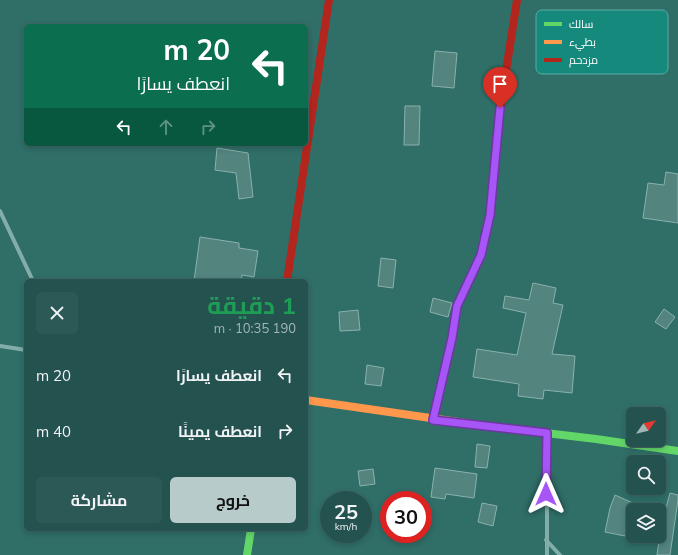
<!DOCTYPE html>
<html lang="ar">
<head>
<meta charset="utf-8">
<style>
  body { margin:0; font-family:Mulish,Cairo,sans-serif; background:#2c5855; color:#f1f3f6; direction:rtl; height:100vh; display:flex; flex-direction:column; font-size:15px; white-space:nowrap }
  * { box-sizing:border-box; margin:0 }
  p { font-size:13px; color:#a3b6b6 }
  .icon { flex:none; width:22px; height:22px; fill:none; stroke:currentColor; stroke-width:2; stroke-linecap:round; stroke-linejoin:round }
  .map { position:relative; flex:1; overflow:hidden; direction:ltr }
  .details { position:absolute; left:24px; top:279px; width:284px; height:252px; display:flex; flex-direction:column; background:#24524e; border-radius:6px; box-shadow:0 2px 6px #0003,0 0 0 1px #416966; direction:rtl }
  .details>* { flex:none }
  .hud { position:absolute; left:24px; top:24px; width:284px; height:122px; border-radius:6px; box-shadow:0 2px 6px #0003,0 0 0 1px #416966; direction:rtl; background:#0b6e4f; color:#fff; overflow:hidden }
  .needle { width:26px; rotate:56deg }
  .buttons { position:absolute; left:626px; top:407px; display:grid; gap:8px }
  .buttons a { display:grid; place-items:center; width:40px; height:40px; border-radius:6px; background:#24524e; box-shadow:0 2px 6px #0003,0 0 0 1px #416966; font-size:20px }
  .speed { position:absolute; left:320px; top:491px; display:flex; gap:8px; font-size:20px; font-weight:700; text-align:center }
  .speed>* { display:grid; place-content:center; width:52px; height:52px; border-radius:50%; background:#24524e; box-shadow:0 2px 6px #0003,0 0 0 1px #416966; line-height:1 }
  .speed small { font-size:10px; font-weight:400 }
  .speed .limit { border:6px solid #d22; background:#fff; color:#111 }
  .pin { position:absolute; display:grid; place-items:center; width:34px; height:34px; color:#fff; margin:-41px -17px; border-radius:50% 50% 50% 0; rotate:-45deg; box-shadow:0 0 4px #0007 }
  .pin .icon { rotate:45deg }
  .me { position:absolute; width:44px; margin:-22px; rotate:0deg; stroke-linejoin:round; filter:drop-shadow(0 0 3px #0008) }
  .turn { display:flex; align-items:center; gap:14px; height:84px; padding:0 12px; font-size:18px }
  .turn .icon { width:52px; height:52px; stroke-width:2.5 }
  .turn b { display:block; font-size:28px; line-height:34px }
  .lanes { display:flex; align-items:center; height:38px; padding:0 12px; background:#0003; justify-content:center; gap:20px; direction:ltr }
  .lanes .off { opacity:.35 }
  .round { display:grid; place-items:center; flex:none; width:42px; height:42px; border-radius:6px; background:#2c5855 }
  .headline { display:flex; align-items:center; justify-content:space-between; height:68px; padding:0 12px }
  h1 { font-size:24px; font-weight:700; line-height:30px; color:#1e9e55 }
  .primary-button { display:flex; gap:8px; margin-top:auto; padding:8px 12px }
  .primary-button a { flex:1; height:46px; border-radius:6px; background:#b7ccca; color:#111; font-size:16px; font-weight:700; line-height:46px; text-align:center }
  .primary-button a+a { background:#2c5855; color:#f1f3f6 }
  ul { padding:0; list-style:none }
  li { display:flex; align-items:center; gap:12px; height:56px; padding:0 12px }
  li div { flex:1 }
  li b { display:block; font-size:15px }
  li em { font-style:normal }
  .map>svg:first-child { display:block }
  .building { fill:#53847e; stroke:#8ab1ad }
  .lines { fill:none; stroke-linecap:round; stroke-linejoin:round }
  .street { stroke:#82ada8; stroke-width:4 }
  .fast { stroke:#63d668; stroke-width:8 }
  .slow { stroke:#ff974d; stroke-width:8 }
  .jam { stroke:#b3261e; stroke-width:8 }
  .route-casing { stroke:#6d37a1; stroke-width:10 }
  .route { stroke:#a855f7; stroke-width:7 }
  .key { fill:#15897c; stroke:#5baca3; stroke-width:1 }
  .key-label { font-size:11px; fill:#fff }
</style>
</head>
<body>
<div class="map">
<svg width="678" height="555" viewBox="0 0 678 555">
  <rect width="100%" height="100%" fill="#306e68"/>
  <!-- building -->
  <g class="building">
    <polygon points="435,51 457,53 454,88 432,86"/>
    <polygon points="405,106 420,106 419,145 404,145"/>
    <polygon points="217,148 248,153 253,197 239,199 236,173 215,170"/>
    <polygon points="666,172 678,174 678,223 643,218 648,183 664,185"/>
    <polygon points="200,237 239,243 239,248 258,251 254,277 242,275 241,281 194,281"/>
    <polygon points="381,258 396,260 393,288 378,286"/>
    <polygon points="533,283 556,288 553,303 563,305 552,354 575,356 572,393 544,390 543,399 518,396 519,384 473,377 477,349 517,355 526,313 503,308 505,296 529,300"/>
    <polygon points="433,298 452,303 448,317 430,312"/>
    <polygon points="664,309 675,317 666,329 655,322"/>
    <polygon points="358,310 360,330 340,331 339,312"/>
    <polygon points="367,365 384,368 381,386 365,384"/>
    <polygon points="477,444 490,446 487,468 475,467"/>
    <polygon points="435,468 477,474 474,498 446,494 445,499 431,497"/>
    <polygon points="373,469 375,484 360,486 358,471"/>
    <polygon points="670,493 678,495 678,500 670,555 657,555 661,527"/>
    <polygon points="615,495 635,504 625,536 605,532 610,508"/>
    <polygon points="482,503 497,506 493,526 478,522"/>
  </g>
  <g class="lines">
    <!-- street -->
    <g class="street">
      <polyline points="0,211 33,281"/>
      <polyline points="0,346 26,350"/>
      <polyline points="547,434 547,555"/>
      <polyline points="546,540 560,555"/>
    </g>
    <!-- fast -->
    <g class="fast">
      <polyline points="433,420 452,338 457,305 481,255 484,244"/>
      <polyline points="479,425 596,439 678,451"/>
      <polyline points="247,555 251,529"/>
    </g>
    <!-- slow -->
    <polyline class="slow" points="306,400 479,425"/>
    <!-- jam -->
    <g class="jam">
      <polyline points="484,244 490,215 498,123 517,0"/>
      <polyline points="287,281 329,0"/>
    </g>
  </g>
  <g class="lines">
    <defs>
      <polyline id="route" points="500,108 490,215 481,255 457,306 452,338 433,420 547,433 546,494"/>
    </defs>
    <!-- route casing -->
    <use href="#route" class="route-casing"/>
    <!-- route -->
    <use href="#route" class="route"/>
  </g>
  <!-- legend -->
  <rect x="536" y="10" width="132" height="64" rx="6" class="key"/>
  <rect x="544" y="22" width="18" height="4" fill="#63d668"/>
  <rect x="544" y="40" width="18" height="4" fill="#ff974d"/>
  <rect x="544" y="58" width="18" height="4" fill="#b3261e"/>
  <g class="key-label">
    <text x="569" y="28">سالك</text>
    <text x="569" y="46">بطيء</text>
    <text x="569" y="64">مزدحم</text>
  </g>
</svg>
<div class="buttons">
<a><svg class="needle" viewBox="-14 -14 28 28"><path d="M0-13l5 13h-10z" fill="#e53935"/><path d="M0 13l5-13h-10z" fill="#a3b6b6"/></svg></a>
<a><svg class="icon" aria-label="search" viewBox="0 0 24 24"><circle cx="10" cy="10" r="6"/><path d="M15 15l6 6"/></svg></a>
<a><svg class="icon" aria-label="layers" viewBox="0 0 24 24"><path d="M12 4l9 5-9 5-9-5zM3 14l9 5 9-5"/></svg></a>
</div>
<div class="speed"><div>25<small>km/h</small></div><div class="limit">30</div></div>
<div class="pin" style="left:500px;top:108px;background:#d93025"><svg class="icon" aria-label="arrive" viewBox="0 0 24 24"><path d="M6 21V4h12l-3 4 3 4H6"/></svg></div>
<svg class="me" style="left:546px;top:494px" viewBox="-20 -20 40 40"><path d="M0-17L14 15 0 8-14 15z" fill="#a855f7" stroke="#fff" stroke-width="4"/></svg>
<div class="hud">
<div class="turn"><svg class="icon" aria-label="left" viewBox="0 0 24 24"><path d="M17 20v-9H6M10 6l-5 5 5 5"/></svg><div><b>20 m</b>انعطف يسارًا</div></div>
<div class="lanes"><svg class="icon" aria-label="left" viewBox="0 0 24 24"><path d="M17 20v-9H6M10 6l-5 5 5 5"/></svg><svg class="icon off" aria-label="ahead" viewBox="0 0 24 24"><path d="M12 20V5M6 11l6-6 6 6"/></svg><svg class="icon off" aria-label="right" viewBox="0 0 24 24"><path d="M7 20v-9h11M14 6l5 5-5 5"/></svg></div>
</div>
<section class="details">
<div class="headline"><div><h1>1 دقيقة</h1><p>190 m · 10:35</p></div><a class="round"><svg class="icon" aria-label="close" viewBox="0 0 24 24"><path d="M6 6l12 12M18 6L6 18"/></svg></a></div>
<ul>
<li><svg class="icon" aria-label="left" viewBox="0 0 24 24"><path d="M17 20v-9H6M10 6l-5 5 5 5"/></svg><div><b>انعطف يسارًا</b></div><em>20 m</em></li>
<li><svg class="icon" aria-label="right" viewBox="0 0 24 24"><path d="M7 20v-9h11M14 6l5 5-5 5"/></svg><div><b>انعطف يمينًا</b></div><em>40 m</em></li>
</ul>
<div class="primary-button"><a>خروج</a><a>مشاركة</a></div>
</section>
</div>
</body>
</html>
